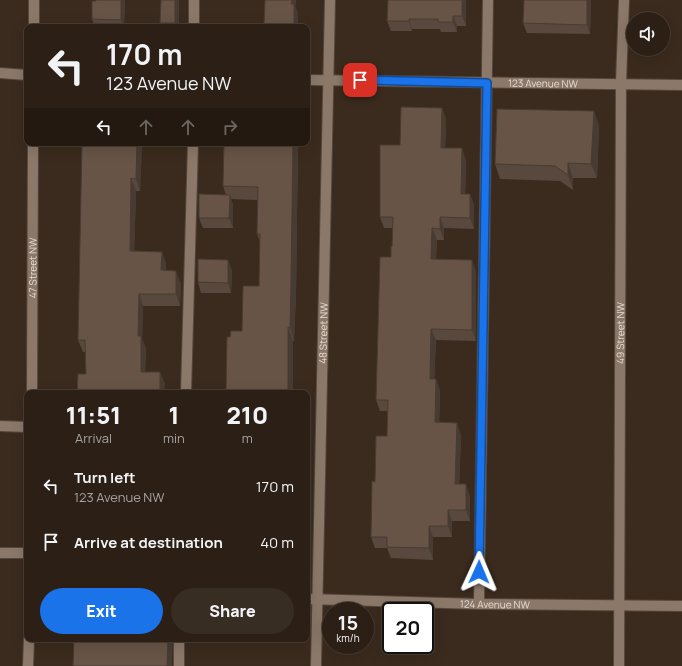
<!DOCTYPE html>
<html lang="en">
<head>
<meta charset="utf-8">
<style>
  body { margin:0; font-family:Manrope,sans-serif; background:#382d23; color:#f1f3f6; height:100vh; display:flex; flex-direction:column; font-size:15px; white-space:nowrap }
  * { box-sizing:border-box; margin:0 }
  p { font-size:13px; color:#a6a3a1 }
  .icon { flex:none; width:22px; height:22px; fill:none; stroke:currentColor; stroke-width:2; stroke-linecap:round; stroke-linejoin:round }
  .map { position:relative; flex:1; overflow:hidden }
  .sheet { position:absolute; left:24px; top:390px; width:286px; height:252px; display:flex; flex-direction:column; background:#2c2016; border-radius:8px; box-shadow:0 4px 16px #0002,0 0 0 1px #483e35 }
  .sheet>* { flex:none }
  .top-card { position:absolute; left:24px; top:24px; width:286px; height:122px; border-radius:8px; box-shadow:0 4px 16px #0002,0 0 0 1px #483e35; background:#2c2016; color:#f1f3f6; overflow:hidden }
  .fabs { position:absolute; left:626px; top:12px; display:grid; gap:8px }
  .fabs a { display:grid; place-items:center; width:44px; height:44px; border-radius:50%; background:#2c2016; box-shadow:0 4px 16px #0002,0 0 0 1px #483e35; font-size:20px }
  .speed { position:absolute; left:322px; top:602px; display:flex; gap:8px; font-size:20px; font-weight:700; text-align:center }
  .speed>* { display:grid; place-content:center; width:52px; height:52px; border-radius:50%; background:#2c2016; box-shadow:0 4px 16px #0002,0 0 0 1px #483e35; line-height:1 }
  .speed small { font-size:10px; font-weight:400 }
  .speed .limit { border:2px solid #111; border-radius:6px; background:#fff; color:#111 }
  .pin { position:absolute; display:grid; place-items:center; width:34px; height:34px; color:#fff; margin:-17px; border-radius:8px; box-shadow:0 2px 6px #0006 }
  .me { position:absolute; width:44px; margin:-22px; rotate:1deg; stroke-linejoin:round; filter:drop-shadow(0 0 3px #0008) }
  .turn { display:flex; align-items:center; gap:14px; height:84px; padding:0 16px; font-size:18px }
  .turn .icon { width:52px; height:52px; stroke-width:2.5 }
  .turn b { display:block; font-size:28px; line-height:34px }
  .lanes { display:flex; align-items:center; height:38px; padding:0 16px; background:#0003; justify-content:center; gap:20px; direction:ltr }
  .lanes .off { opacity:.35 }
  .eta { display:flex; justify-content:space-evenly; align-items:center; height:68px; text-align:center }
  .eta b { font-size:24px; font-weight:800; line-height:28px }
  .primary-button { display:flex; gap:8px; margin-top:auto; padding:8px 16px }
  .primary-button a { flex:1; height:46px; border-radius:24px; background:#1a73e8; color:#fff; font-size:16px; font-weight:800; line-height:46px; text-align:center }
  .primary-button a+a { background:#382d23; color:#f1f3f6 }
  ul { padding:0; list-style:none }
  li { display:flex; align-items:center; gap:12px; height:56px; padding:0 16px }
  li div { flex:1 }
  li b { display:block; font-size:15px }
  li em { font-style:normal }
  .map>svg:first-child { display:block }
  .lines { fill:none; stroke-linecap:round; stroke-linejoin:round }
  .service-casing { stroke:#55473c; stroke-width:12 }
  .minor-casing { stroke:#55473c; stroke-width:12 }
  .service { stroke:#8b7869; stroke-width:10 }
  .minor { stroke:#8b7869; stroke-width:10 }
  .wall { fill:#59483d }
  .shaded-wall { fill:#483b32 }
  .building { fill:#675447; stroke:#483b32 }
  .route-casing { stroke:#114b97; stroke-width:10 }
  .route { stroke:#1a73e8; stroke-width:7 }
  .labels { text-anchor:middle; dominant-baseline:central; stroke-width:3; stroke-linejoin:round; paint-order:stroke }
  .street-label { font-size:10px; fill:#e5dad2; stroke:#1d1510 }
</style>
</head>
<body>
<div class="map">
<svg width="682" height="666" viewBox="0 0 682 666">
  <rect width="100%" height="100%" fill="#3b2b1e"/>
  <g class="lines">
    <defs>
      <g id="service">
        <polyline points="194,0 194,27"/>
        <polyline points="186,393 193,143"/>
        <polyline points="0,426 27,427"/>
        <polyline points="479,604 488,0"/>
        <polyline points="179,666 179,639"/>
      </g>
      <g id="minor">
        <polyline points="34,27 34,0"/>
        <polyline points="0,73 27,75"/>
        <path id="s1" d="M307,80L682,85"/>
        <path id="s2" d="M32,393L33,143"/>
        <polyline points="0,553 27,553"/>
        <path id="s3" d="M307,599L479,604L682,606"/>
        <polyline points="28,666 29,639"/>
        <path id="s4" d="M316,666L330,0"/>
        <path id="s5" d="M619,666L621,83L624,0"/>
      </g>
    </defs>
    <!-- service casing -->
    <use href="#service" class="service-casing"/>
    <!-- minor casing -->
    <use href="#minor" class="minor-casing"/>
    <!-- service -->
    <use href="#service" class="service"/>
    <!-- minor -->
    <use href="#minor" class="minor"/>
  </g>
  <!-- wall -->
  <g class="wall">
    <polygon points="125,0 124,27 95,27 92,19"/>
    <polygon points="161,0 179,0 179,27 162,27 160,23"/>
    <polygon points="265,0 296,0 295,6 298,14 298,27 265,27 264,24"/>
    <polygon points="466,0 466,26 457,26 457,32 441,32 440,29 412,29 412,31 391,31 387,21"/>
    <polygon points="591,0 590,34 527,33 523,23"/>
    <polygon points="442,108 446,119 445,148 466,160 465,194 470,194 474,205 474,229 444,228 444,240 437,240 436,259 476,271 476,341 436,340 434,379 436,379 440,391 439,423 461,435 459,484 470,496 470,521 452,521 452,537 433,537 433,560 391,558 387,548 375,548 371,537 375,482 387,436 387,411 380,411 376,400 391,257 392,247 393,228 384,228 380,217 400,145"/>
    <polygon points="594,111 599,126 597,178 573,178 573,190 560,181 500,179 495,164"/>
    <polygon points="142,143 140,191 136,191 134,251 162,252 166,264 166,270 181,283 180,306 143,306 142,339 146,348 145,372 160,372 165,384 86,374 85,352 83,352 78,340"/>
    <polygon points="224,143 298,143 296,293 294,341 230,337 242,331 259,286 260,242 257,234 258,200 231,199 233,205 233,228 203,228 199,218 226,195 223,186"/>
    <polygon points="232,270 231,293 201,293 198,282"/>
  </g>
  <!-- shaded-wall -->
  <g class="shaded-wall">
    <polygon points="121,0 125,0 124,27 123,27 121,20"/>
    <polygon points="175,0 179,0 179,27 177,27 175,23"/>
    <polygon points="292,0 296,0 295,6 298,14 298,27 294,27 294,25"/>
    <polygon points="462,0 466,0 466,26 462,16"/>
    <polygon points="587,0 591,0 590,34 587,25"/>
    <polygon points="453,16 457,26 457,32 453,22"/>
    <polygon points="409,19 412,29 412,31 409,21"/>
    <polygon points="442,108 446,119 445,159 441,148"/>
    <polygon points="594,111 599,126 597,178 591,164"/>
    <polygon points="137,143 142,143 140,191 136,179"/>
    <polygon points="293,143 298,143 296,293 294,341 290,328"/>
    <polygon points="462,148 466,160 465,205 461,194"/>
    <polygon points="568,163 573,178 573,190 568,175"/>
    <polygon points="131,178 136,191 134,264 130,251"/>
    <polygon points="470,194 474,205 474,229 470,218"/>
    <polygon points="230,195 233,205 233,228 229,218"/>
    <polygon points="440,217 444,228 444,240 440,229"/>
    <polygon points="432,228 437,240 435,270 431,259"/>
    <polygon points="162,252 166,264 166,282 161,270"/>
    <polygon points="228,260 232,270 231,293 228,283"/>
    <polygon points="472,260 476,271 476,341 472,330"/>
    <polygon points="176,271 181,283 180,306 176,294"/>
    <polygon points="139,294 143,306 142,339 146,348 145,384 141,372 138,336"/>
    <polygon points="288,327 293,341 293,393 288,393"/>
    <polygon points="431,329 436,340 434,390 430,379"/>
    <polygon points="160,372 165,384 164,393 160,393"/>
    <polygon points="436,379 440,391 439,434 435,422"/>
    <polygon points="457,423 461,435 459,495 455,484"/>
    <polygon points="466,484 470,496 470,521 466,510"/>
    <polygon points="448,510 452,521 452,537 448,526"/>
    <polygon points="429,526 433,537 433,560 429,548"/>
    <polygon points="168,639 173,639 172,666 167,666"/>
  </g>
  <!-- building -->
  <g class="building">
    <polygon points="96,0 121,0 121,20 92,19 92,1 96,1"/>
    <polygon points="161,0 175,0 175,23 160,23"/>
    <polygon points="265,0 292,0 291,4 294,4 294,25 264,24"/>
    <polygon points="388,0 462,0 462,16 453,16 453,22 438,22 438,19 409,19 409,21 387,21"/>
    <polygon points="524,0 587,0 587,25 523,23"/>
    <polygon points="401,107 442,108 441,148 462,148 461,194 470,194 470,218 440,217 440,229 432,228 431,259 472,260 472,330 431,329 430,379 436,379 435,422 457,423 455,484 466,484 466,510 448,510 448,526 429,526 429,548 387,547 387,537 371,537 372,481 375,482 376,436 387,436 388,400 376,400 380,257 391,257 391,246 392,247 393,217 380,217 380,145 400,145"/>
    <polygon points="497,109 594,111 591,164 568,163 568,175 555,166 495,164"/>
    <polygon points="82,143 137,143 136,179 131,178 130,251 162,252 161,270 176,271 176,294 139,294 138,336 141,336 141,372 160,372 160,393 77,393 78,374 86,374 85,340 78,340"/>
    <polygon points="224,143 293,143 291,280 290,328 288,327 288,393 226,393 227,337 230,337 231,331 242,331 243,286 259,286 260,234 257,234 258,187 223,186"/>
    <polygon points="199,194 230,195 229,218 199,218"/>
    <polygon points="198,259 228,260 228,283 198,282"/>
    <polygon points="74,639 168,639 167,666 73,666"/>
  </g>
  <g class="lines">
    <defs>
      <polyline id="route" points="360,80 487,83 479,572"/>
    </defs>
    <!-- route casing -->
    <use href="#route" class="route-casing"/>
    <!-- route -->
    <use href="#route" class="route"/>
  </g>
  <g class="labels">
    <!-- street labels -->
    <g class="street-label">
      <text stroke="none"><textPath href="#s1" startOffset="236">123 Avenue NW</textPath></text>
      <text stroke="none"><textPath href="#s2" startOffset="125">47 Street NW</textPath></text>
      <text stroke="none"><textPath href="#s4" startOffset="333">48 Street NW</textPath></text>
      <text stroke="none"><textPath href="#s5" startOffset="333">49 Street NW</textPath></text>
      <text stroke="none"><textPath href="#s3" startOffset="188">124 Avenue NW</textPath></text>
    </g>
  </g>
</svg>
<div class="fabs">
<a><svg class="icon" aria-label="sound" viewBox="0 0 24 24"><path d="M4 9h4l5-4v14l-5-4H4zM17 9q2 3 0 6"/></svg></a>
</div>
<div class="speed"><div>15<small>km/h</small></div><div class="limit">20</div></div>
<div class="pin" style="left:360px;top:80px;background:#d93025"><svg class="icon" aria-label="arrive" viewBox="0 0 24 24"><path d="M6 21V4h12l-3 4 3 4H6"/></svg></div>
<svg class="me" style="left:479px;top:572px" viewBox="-20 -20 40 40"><path d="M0-17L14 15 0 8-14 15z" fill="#1a73e8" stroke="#fff" stroke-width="4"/></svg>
<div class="top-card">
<div class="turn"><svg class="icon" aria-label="left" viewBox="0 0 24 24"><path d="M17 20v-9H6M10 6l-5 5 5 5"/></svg><div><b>170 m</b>123 Avenue NW</div></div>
<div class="lanes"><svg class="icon" aria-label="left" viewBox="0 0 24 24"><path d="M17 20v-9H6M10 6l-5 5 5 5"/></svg><svg class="icon off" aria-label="ahead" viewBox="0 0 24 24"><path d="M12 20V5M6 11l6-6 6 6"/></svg><svg class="icon off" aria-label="ahead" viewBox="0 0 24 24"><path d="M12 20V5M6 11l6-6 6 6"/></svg><svg class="icon off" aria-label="right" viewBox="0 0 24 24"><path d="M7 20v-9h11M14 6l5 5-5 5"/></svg></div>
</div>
<section class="sheet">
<div class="eta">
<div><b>11:51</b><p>Arrival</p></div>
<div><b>1</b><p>min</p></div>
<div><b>210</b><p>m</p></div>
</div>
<ul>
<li><svg class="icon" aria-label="left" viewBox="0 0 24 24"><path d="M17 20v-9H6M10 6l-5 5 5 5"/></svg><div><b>Turn left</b><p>123 Avenue NW</p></div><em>170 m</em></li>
<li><svg class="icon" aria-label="arrive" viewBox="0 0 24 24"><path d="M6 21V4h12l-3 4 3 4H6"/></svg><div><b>Arrive at destination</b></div><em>40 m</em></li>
</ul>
<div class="primary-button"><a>Exit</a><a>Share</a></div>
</section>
</div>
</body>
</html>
